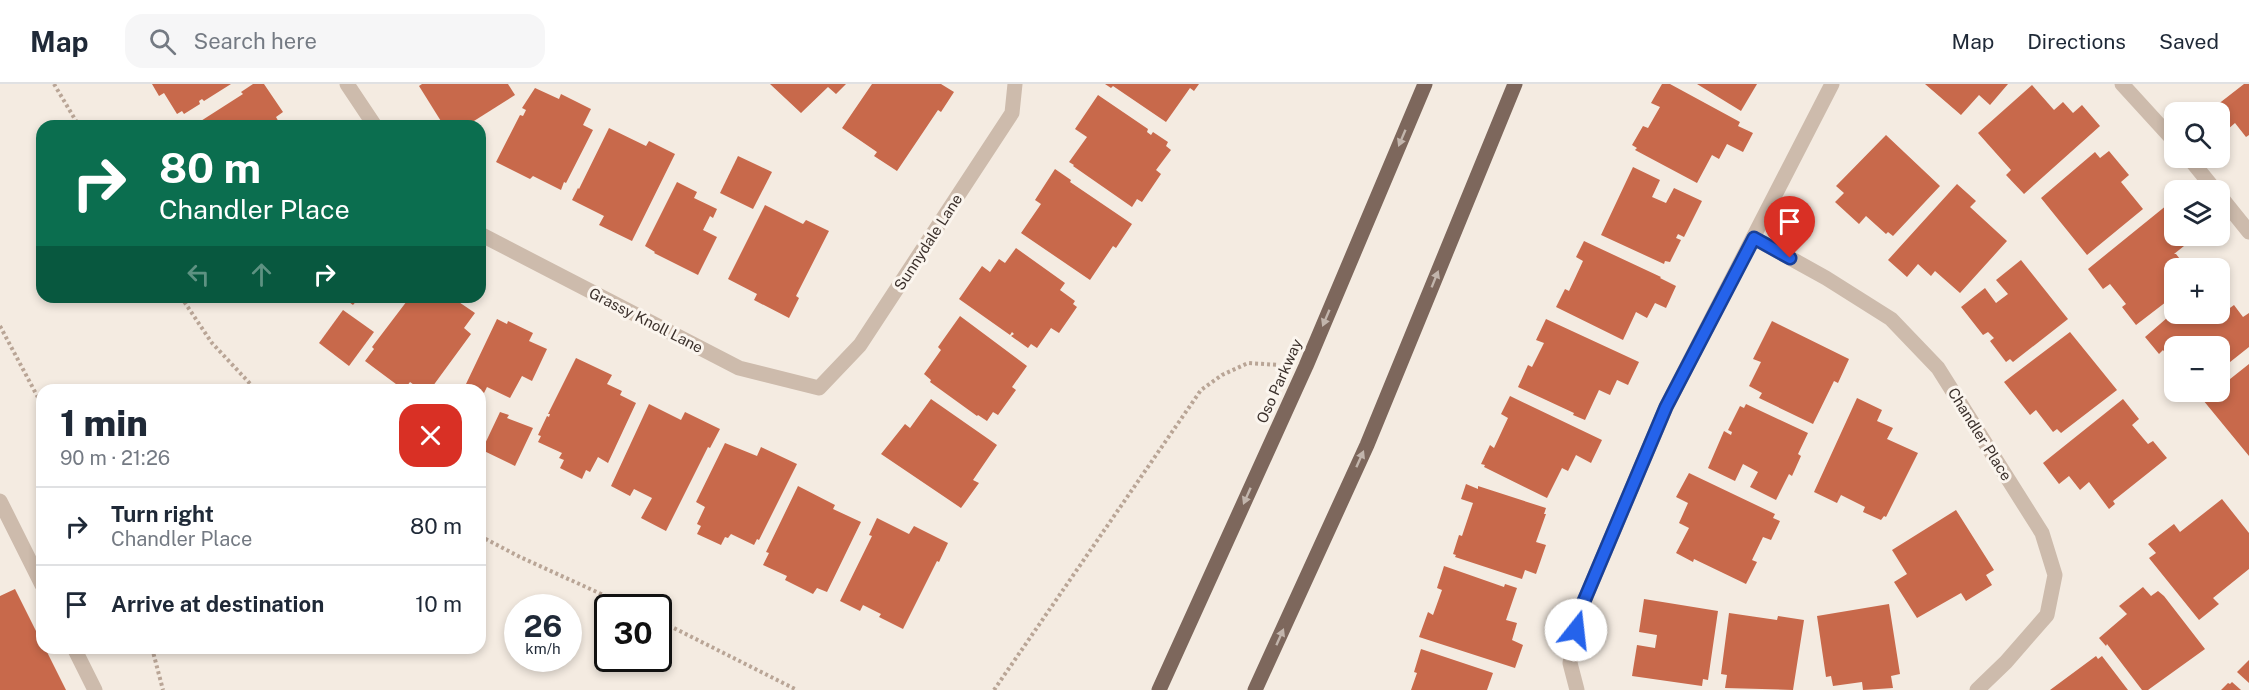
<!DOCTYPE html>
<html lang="en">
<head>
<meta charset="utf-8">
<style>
  body { margin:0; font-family:"Public Sans",sans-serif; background:#f6f6f7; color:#1f2937; height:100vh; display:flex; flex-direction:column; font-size:22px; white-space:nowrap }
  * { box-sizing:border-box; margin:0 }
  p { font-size:20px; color:#747a83 }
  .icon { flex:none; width:33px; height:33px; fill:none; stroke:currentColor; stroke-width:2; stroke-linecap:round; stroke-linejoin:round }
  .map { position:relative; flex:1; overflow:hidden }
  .panel { position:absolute; left:36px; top:300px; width:450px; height:270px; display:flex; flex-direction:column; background:#fff; border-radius:18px; box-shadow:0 3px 9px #0003 }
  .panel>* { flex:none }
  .hud { position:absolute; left:36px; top:36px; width:450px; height:183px; border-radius:18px; box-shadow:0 3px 9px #0003; background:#0b6e4f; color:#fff; overflow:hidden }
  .controls { position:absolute; left:2164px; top:18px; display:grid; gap:12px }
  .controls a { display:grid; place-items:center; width:66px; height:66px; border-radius:12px; background:#fff; box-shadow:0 3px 9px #0003; font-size:30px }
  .speed { position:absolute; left:504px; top:510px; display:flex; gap:12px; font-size:30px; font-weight:700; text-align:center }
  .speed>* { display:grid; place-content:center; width:78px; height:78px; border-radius:50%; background:#fff; box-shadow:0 3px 9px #0003; line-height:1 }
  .speed small { font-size:15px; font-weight:400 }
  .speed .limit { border:3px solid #111; border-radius:9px; background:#fff; color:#111 }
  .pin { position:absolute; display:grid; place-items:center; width:51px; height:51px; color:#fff; margin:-62px -26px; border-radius:50% 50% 50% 0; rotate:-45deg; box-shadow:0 0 6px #0007 }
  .pin .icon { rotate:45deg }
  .me { position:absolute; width:66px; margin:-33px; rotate:16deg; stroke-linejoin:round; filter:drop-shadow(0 0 4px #0008) }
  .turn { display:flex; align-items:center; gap:21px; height:126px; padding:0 24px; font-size:27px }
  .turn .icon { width:78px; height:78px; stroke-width:2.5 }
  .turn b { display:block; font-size:42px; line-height:51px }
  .lanes { display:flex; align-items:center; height:57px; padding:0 24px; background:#0003; justify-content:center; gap:30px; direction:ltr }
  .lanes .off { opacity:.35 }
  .round { display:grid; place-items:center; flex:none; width:63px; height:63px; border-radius:18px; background:#f6f6f7 }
  .headline { display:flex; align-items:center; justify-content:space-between; height:102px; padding:0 24px }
  h1 { font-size:36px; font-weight:800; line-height:45px }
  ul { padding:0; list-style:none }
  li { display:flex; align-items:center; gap:18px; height:78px; padding:0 24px; border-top:2px solid #e0e1e3 }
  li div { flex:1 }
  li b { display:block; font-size:22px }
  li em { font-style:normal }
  header { display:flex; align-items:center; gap:36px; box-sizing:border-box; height:84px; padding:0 30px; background:#fff; border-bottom:2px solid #e0e1e3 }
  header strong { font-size:28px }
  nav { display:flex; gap:33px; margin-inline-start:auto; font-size:21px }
  .search { width:420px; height:54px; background:#f6f6f7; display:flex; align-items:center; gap:15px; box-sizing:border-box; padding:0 21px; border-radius:18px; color:#747a83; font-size:22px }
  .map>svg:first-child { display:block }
  .building { fill:#c8694b }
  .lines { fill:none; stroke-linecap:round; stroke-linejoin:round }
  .path { stroke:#b9a596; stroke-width:4; stroke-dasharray:3 3; stroke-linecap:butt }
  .service { stroke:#cdbbac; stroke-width:15 }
  .minor { stroke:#cdbbac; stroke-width:15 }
  .primary { stroke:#7d675c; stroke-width:15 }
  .oneway { fill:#c2b5ac }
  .route-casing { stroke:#184099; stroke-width:15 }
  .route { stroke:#2563eb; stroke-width:10 }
  .labels { text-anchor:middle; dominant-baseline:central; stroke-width:6; stroke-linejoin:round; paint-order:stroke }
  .street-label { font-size:15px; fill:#3b302b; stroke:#fbf5ee }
</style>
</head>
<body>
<header>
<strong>Map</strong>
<div class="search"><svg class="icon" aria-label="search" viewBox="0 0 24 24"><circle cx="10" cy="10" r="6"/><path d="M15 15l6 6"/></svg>Search here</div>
<nav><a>Map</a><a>Directions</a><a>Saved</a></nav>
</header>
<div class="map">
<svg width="2249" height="606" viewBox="0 0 2249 606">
  <rect width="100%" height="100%" fill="#f4ebe1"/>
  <!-- building -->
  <g class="building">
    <polygon points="152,0 231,0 204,17 202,15 199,17 200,20 184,30 182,27 177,30 164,9 159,12"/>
    <polygon points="253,0 264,0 283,28 276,33 281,42 193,42 243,10 241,8"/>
    <polygon points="422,0 508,0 515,11 466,42 444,42 419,2"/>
    <polygon points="770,0 846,0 836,10 828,3 801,29"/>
    <polygon points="872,0 941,0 954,8 941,28 938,26 897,87 874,72 877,68 842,44"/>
    <polygon points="1105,0 1199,0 1194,7 1190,4 1166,38 1113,2 1111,4"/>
    <polygon points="1662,0 1670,0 1740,38 1738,42 1753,49 1743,68 1727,60 1719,75 1712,71 1697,99 1635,66 1637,64 1632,61 1643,42 1648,44 1660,23 1651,19"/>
    <polygon points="1697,0 1757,0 1741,27"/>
    <polygon points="1925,0 2008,0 1990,21 1979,11 1961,31"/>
    <polygon points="2244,0 2249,0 2249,51 2246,53 2235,39 2220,52 2220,28 2208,28"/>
    <polygon points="2032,1 2054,26 2063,18 2073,29 2082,21 2100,42 2024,110 2006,91 2011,86 1978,49"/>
    <polygon points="535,4 559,15 561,10 591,25 583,41 593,46 566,99 564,98 561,106 533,92 530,95 496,78 520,31 523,32 526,26 522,24"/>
    <polygon points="1098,11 1148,45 1147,48 1151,51 1153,48 1168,58 1166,62 1171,66 1156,86 1161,90 1142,118 1137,115 1132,123 1073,82 1074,81 1069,78 1087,53 1075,45"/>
    <polygon points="609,44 646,62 649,57 675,70 632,157 599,141 604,132 572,116 578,104 579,105"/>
    <polygon points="1886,51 1940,102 1893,152 1888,148 1886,150 1866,132 1859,140 1835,118 1844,109 1836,102"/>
    <polygon points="2109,67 2129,91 2121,98 2143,125 2087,171 2041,114 2095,68 2100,74"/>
    <polygon points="738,72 772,88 753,125 720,109"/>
    <polygon points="1633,83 1660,96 1652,113 1666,119 1674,104 1702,117 1684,153 1678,150 1676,154 1681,156 1670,178 1665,177 1664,180 1601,151"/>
    <polygon points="1055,85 1071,96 1070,98 1132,140 1116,164 1113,162 1090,196 1021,149 1041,120 1035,116"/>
    <polygon points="677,98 697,108 694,114 717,125 713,134 710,132 703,146 717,153 698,191 654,169 655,168 645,162"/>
    <polygon points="1957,100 1976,117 1970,123 2007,157 1960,209 1935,187 1931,192 1918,180 1907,193 1888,176"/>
    <polygon points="765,121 803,140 806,136 829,147 796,212 799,214 789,234 754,216 757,210 728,195"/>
    <polygon points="2167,121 2175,131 2175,152 2191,152 2182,159 2184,162 2174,170 2176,170 2187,184 2175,184 2175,211 2136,241 2122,223 2126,220 2110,200 2103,205 2088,185"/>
    <polygon points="1584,157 1661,193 1660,194 1676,202 1666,224 1655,219 1647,234 1636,228 1623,256 1556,223 1565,205 1569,207 1583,177 1576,173"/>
    <polygon points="1016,164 1065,199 1060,206 1075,217 1073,220 1077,223 1059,249 1051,244 1037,264 1031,260 1028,264 1011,252 1014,250 1012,248 1010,251 959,215 982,182 990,188 999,175 1005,179"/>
    <polygon points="2021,176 2068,235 2013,278 2010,275 2006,278 1990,257 1994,254 1988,248 1983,251 1961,223 1985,204 1996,219 2008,210 1996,196"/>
    <polygon points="342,213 354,213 358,215 353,221"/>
    <polygon points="410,213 440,213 448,219 453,214 475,229 464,244 471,250 430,306 421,306 410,298 404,306 365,277 374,265 372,263"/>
    <polygon points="2234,221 2243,233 2249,229 2249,263 2220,286 2220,262 2175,262 2175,282 2163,266 2159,270 2145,253 2175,227 2175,230 2220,230 2220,225 2223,229"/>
    <polygon points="343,226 374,248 349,282 319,259"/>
    <polygon points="960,232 1027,282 1012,303 1016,306 998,331 993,328 987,337 978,331 977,332 930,298 931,296 924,290 941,266 938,263"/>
    <polygon points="497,235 507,240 508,237 533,249 529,257 547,265 532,297 522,292 510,314 487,303 484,309 466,300"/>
    <polygon points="1546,235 1639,278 1628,301 1617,296 1610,311 1599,306 1585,336 1573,331 1574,329 1518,303 1528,281 1532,283 1544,259 1536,256"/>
    <polygon points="1772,237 1849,275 1838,299 1834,297 1813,340 1759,314 1762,309 1749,302 1761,278 1753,275"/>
    <polygon points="2070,248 2117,306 2061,349 2057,345 2053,348 2036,326 2030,331 2004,298"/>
    <polygon points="576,274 612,291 607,300 622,307 620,311 636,319 608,379 598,373 590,388 586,386 582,395 560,384 564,376 559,374 562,369 538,358 541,352 538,351 547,332 549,333 550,330 548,330"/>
    <polygon points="2249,280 2249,372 2203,316 2214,308 2220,308 2220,303"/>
    <polygon points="1510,312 1602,356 1591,379 1576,371 1568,387 1562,384 1547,414 1484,383 1485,381 1481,380 1490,361 1494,364 1508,334 1501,330"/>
    <polygon points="1857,314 1882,326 1877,337 1893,344 1887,355 1918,369 1886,433 1884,432 1881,436 1863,428 1865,423 1841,411 1837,419 1814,408"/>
    <polygon points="931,315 997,361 973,396 979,399 961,424 881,370 905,340 910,344"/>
    <polygon points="2123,315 2139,335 2132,341 2148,360 2153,357 2167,374 2113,417 2115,420 2109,425 2089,398 2080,406 2069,392 2059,400 2043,379"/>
    <polygon points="649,320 681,336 685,328 720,345 710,364 708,363 666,447 641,434 652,414 634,405 630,412 611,402"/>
    <polygon points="1746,320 1808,349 1798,370 1801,372 1792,392 1789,390 1776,416 1750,403 1758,388 1743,380 1735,397 1708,384 1724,347 1731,351 1732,348 1728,346 1740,322 1744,324"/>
    <polygon points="500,328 509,331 507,334 533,344 515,382 482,366"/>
    <polygon points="725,359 757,372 761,363 797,380 759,456 757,455 754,461 731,450 728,454 725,453 721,461 697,450 701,442 697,440 705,423 696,418"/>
    <polygon points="1689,389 1775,430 1773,434 1780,437 1771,456 1763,453 1752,476 1757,478 1746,500 1694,475 1693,478 1676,469 1689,444 1679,439 1688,419 1676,413"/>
    <polygon points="1466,400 1478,405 1478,402 1546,424 1544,430 1546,430 1536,458 1546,461 1536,490 1525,486 1522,495 1455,473 1456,471 1453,470 1459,451 1462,452 1473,419 1461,415"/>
    <polygon points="798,402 835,421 833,425 861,438 827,508 817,504 813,510 785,496 787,492 763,481 769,469 766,468"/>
    <polygon points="2222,415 2249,449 2249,485 2213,514 2219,520 2199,536 2149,474 2156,469 2148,460 2174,440 2180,448"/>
    <polygon points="1956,426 1994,486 1986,491 1992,501 1966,517 1961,509 1917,534 1894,498 1907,490 1892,466"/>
    <polygon points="877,434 909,450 914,442 948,459 939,478 937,477 903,545 879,533 881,530 863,521 860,527 840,517 872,452 869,451"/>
    <polygon points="1444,482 1504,503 1505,500 1517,504 1506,536 1517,539 1512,556 1523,561 1515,584 1419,553 1428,528 1433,531 1442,506 1437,504"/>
    <polygon points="2143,503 2151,512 2158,507 2164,512 2205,565 2148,606 2142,606 2107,560 2106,562 2099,554 2127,530 2119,522"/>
    <polygon points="15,505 42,559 42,564 45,564 66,606 0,606 0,512"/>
    <polygon points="1644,515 1718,527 1708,596 1703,595 1702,602 1632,592 1637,561 1655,564 1657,551 1639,548"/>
    <polygon points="1889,520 1900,590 1891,592 1893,604 1863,606 1862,598 1833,602 1831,592 1826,593 1817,532"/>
    <polygon points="1729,529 1777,536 1778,532 1804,536 1793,606 1725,604 1727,591 1721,590"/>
    <polygon points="1421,565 1493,589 1487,606 1411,606 1417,589 1414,588"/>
    <polygon points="2096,572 2098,575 2102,572 2128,606 2050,606"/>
    <polygon points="2249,576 2249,599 2237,588"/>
    <polygon points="2232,598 2241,606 2221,606 2228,599 2230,600"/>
  </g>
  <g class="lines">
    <!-- path -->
    <g class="path">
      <polyline points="54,0 79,42"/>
      <polyline points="181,213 212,259 256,306"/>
      <polyline points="0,242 42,321"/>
      <polyline points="480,452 520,473 632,524"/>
      <polyline points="658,536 797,606"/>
      <polyline points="152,564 163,606"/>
      <polyline points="994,606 1201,306 1222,291 1248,279 1279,281"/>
    </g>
    <!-- service -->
    <g class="service">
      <polyline points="0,417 42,501"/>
      <polyline points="74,564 95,606"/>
    </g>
    <!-- minor -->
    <g class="minor">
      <polyline points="347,0 375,42"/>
      <polyline points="2122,0 2175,58"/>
      <polyline points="2189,74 2215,106"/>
      <polyline points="2220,112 2249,148"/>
      <polyline points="480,150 739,284 819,304 860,261 1012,29 1015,0"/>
      <polyline points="1754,154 1826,194 1891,235 1938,284 2042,449 2055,491 2047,531 2006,578 1977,606"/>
      <polyline points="1577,606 1570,579 1579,529 1666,323 1832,0"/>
    </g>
    <!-- primary -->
    <g class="primary">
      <polyline points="1159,606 1306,282 1425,0"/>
      <polyline points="1255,606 1367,361 1515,0"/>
    </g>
  </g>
  <!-- one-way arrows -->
  <defs><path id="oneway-solid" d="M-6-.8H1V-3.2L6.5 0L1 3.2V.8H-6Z" transform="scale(1.5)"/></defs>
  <g class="oneway">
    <use href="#oneway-solid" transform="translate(1402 54) rotate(113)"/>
    <use href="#oneway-solid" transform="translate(1435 195) rotate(-68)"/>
    <use href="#oneway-solid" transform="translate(1326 234) rotate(113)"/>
    <use href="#oneway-solid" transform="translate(1360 375) rotate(-66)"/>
    <use href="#oneway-solid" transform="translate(1247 412) rotate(114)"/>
    <use href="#oneway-solid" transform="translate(1280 553) rotate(-66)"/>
  </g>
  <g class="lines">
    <defs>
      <polyline id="route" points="1576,546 1579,529 1666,323 1754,154 1790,174"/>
    </defs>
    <!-- route casing -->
    <use href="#route" class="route-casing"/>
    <!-- route -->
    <use href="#route" class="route"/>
  </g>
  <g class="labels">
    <!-- street labels -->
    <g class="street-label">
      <text transform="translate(928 158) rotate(-57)">Sunnydale Lane</text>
      <text transform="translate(646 236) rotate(27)">Grassy Knoll Lane</text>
      <text transform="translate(1279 297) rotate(-66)">Oso Parkway</text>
      <text transform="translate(1980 350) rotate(58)">Chandler Place</text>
    </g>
  </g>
</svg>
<div class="controls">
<a><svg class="icon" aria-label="search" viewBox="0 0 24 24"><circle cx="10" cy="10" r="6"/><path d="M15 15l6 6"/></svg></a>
<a><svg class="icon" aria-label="layers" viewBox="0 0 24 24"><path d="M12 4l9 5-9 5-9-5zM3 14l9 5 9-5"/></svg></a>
<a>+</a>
<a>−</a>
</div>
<div class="speed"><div>26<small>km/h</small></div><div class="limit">30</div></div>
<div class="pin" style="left:1790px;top:174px;background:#d93025"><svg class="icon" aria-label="arrive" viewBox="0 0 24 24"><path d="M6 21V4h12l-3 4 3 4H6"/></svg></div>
<svg class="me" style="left:1576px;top:546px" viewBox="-20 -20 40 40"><circle r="19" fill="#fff"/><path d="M0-13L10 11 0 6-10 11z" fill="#2563eb"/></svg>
<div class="hud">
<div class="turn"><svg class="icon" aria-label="right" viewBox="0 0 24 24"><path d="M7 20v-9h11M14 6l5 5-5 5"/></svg><div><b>80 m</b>Chandler Place</div></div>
<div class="lanes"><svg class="icon off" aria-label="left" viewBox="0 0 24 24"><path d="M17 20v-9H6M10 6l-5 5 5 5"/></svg><svg class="icon off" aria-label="ahead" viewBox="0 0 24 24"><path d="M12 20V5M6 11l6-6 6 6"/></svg><svg class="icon" aria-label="right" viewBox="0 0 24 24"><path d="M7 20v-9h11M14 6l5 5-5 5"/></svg></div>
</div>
<section class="panel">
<div class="headline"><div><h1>1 min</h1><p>90 m · 21:26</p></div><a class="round" style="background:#d93025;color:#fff"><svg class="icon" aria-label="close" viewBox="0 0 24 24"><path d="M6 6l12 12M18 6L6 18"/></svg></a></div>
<ul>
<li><svg class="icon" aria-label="right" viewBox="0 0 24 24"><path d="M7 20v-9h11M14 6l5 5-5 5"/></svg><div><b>Turn right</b><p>Chandler Place</p></div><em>80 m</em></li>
<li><svg class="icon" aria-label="arrive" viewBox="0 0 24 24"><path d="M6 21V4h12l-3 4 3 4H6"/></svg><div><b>Arrive at destination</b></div><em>10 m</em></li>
</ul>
</section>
</div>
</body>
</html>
